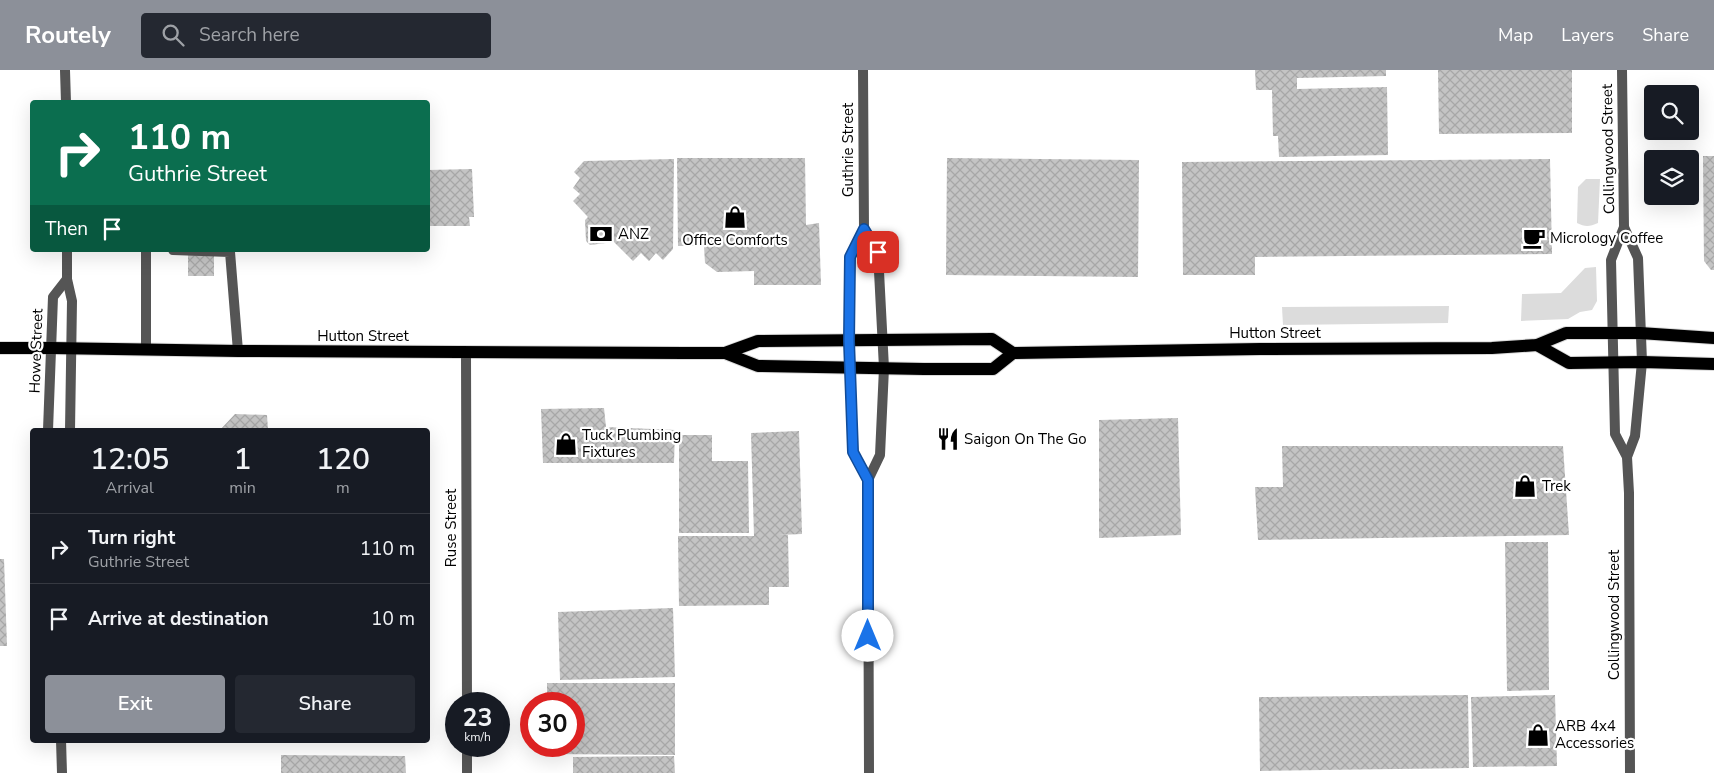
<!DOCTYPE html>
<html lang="en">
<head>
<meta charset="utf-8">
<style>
  body { margin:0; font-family:"Nunito Sans",sans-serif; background:#242831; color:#f1f3f6; height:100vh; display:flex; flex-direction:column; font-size:19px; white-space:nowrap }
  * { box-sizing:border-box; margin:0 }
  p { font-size:16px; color:#9ea1a6 }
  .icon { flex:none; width:28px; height:28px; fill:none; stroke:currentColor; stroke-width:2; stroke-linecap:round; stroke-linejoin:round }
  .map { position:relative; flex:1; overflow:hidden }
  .drawer { position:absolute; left:30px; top:358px; width:400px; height:315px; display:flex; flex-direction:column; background:#171b24; border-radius:5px; box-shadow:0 5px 20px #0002 }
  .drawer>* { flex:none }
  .guide { position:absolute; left:30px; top:30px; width:400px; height:152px; border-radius:5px; box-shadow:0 5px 20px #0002; background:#0b6e4f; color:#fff; overflow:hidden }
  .buttons { position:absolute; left:1644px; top:15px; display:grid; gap:10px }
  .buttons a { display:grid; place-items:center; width:55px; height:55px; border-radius:5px; background:#171b24; box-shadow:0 5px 20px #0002; font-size:25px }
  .speed { position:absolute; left:445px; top:622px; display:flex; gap:10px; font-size:25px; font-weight:700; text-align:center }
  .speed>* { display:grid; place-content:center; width:65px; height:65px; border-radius:50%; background:#171b24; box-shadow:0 5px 20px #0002; line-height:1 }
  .speed small { font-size:12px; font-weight:400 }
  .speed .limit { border:8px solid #d22; background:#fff; color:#111 }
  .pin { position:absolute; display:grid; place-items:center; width:42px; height:42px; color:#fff; margin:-21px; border-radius:10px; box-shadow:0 2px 8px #0006 }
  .me { position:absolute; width:55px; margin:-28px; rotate:0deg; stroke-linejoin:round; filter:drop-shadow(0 0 4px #0008) }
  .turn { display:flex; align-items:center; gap:18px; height:105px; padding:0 15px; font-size:22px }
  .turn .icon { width:65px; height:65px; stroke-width:2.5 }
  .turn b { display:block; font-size:35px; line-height:42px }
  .then { display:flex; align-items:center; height:48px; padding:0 15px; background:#0003; gap:10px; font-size:19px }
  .eta { display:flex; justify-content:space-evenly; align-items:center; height:85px; text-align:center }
  .eta b { font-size:30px; font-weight:600; line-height:35px }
  .action { display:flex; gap:10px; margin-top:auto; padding:10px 15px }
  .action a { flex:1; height:58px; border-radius:5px; background:#8c9099; color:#fff; font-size:20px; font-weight:600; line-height:58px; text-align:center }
  .action a+a { background:#242831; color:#f1f3f6 }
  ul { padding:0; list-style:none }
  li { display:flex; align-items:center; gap:15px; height:70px; padding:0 15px; border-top:1px solid #363941 }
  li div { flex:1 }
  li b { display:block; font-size:19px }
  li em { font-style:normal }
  header { display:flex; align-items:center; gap:30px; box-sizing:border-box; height:70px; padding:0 25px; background:#8c9099; color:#fff }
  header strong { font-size:24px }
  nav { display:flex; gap:28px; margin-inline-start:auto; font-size:18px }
  .search { width:350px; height:45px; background:#242831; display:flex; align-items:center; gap:12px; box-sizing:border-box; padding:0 18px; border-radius:5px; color:#9ea1a6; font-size:19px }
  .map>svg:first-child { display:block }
  .grass { fill:#dcdcdc }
  .building { fill:url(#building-cross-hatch) }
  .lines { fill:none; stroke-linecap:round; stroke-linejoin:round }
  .primary-casing { stroke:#dbdbdb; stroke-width:14 }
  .lane { stroke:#555; stroke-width:10 }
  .street { stroke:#555; stroke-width:10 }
  .primary { stroke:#000; stroke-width:12 }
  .route-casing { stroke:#114b97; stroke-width:12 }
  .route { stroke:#1a73e8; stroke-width:9 }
  .labels { text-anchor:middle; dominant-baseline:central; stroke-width:4.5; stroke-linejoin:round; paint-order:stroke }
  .street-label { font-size:15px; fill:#000; stroke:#fff }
  .poi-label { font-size:15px; fill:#000; stroke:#fff; text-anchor:start }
</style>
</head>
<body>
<header>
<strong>Routely</strong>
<div class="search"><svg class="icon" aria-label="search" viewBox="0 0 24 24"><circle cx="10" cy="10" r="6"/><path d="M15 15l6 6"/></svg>Search here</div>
<nav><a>Map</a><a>Layers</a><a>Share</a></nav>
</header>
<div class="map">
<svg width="1714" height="703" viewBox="0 0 1714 703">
  <defs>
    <pattern id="building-cross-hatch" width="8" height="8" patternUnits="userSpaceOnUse" patternTransform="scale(1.25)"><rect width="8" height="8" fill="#c4c4c4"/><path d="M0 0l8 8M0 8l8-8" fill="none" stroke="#a7a7a7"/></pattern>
  </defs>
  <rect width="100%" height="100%" fill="#fff"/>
  <!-- grass -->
  <g class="grass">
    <path d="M1586,109H1600L1598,153C1589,157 1585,157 1577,153L1578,117Z"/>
    <polygon points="1596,197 1597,231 1592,240 1580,242 1568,249 1521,251 1522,224 1561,223 1585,198"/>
    <polygon points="1449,236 1448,253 1283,255 1282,237"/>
  </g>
  <!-- building -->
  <g class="building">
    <polygon points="1255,0 1386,0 1386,6 1297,8 1297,19 1387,17 1388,85 1279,87 1278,66 1273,66 1272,20 1256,20"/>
    <polygon points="1438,0 1572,0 1572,63 1439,64"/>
    <polygon points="1703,86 1714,86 1714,200 1711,200 1704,191"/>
    <polygon points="677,88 805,88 806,155 819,153 821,215 754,215 754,201 717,202 705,193 704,176 678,176"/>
    <polygon points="947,88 1139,90 1138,207 946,205"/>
    <polygon points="674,89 673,179 663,190 656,183 649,191 641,183 633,191 614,172 590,175 586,171 585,150 588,147 573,131 580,124 573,118 580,108 574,102 584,91"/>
    <polygon points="1550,89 1552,184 1255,187 1255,205 1183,205 1182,92"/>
    <polygon points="472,99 474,147 469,147 470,156 428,156 428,100"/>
    <rect x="188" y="180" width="26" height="26"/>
    <polygon points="604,338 606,357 675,360 674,393 543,393 541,339"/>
    <polygon points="235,344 267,345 268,360 220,360"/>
    <polygon points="1178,348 1181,465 1099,468 1099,350"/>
    <polygon points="799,361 802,464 779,465 788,465 789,517 769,517 769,535 679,536 678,466 754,466 751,363"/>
    <polygon points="679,365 712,365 712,391 748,391 749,463 679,463"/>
    <polygon points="1282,376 1563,376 1569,465 1258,470 1255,417 1283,417"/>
    <polygon points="1505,472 1548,472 1549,620 1507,621"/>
    <polygon points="0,489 4,489 7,576 0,576"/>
    <polygon points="673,538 675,607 560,610 558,542"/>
    <polygon points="547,613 675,613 675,685 547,684 547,676 574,676 574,634 547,634"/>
    <polygon points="1468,625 1469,698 1260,701 1259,627"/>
    <polygon points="1555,625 1557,696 1473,697 1471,627"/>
    <polygon points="281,685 405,686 406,703 281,703"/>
    <polygon points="674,686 675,703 573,703 573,687"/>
  </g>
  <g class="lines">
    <defs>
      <g id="primary">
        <polyline points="1537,275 1569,293 1642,292 1714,294"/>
        <polyline points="0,278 51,278 238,281 685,283 725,283 758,271 992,269 1013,283 1260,279 1492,278 1537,275 1566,263 1640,263 1714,268"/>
        <polyline points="725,283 758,296 924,299 993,299 1013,283"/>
      </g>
    </defs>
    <!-- primary casing -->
    <use href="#primary" class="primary-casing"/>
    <!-- lane -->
    <g class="lane">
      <polyline points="146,180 146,279"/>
      <polyline points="173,180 230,182 238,281"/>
    </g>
    <!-- street -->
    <g class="street">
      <polyline points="65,0 66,32"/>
      <polyline points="863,0 864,159 850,187 849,271 853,382 868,410 869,703"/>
      <polyline points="1622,0 1624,157 1611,190 1612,233 1615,364 1627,387 1629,423 1630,703"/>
      <polyline points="1624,157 1638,188 1642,292 1635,366 1627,387"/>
      <polyline points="864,159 878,182 884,298 880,385 868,410"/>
      <polyline points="67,180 67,209 72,231 70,360"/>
      <polyline points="466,283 467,634"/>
      <polyline points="48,360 53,227 67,209"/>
      <polyline points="61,670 62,703"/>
      <polyline points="467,676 467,703"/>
    </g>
    <!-- primary -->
    <use href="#primary" class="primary"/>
  </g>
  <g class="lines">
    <defs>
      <polyline id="route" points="868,566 868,410 853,382 849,271 850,187 864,159 878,182"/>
    </defs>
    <!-- route casing -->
    <use href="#route" class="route-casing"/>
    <!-- route -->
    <use href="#route" class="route"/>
  </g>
  <!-- icons -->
  <defs>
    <symbol id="shop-bare" viewBox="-9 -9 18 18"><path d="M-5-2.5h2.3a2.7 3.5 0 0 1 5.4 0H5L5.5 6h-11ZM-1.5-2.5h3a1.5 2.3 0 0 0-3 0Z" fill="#000" stroke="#fff" stroke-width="2.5" paint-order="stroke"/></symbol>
    <symbol id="bank-bare" viewBox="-9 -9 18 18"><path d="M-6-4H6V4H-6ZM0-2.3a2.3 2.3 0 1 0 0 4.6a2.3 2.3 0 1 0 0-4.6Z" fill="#000" stroke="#fff" stroke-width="2.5" paint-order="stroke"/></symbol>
    <symbol id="cafe-bare" viewBox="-9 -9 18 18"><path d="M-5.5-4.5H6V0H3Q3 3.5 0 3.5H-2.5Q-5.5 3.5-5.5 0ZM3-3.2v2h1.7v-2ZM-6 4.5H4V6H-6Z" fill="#000" stroke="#fff" stroke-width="2.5" paint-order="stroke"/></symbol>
    <symbol id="restaurant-bare" viewBox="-9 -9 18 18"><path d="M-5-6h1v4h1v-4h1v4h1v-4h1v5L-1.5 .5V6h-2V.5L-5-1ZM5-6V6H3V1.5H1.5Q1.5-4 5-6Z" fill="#000" stroke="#fff" stroke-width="2.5" paint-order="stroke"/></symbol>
  </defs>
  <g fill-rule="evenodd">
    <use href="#shop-bare" x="719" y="131" width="32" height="32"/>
    <use href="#bank-bare" x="585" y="148" width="32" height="32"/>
    <use href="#cafe-bare" x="1518" y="152" width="32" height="32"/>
    <use href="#restaurant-bare" x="932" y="353" width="32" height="32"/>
    <use href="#shop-bare" x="550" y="358" width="32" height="32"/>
    <use href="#shop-bare" x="1509" y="400" width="32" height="32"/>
    <use href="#shop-bare" x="1522" y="649" width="32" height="32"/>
  </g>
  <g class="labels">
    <!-- street labels -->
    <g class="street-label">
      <text transform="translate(1608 79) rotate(-91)">Collingwood Street</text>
      <text transform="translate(848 80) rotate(-90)">Guthrie Street</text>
      <text x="1275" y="263">Hutton Street</text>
      <text x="363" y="266">Hutton Street</text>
      <text transform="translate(36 281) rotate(-88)">Howe Street</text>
      <text transform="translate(451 458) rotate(-90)">Ruse Street</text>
      <text transform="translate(1614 545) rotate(-90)">Collingwood Street</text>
    </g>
    <!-- poi labels -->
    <g class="poi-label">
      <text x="618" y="164">ANZ</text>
      <text x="1550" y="168">Micrology Coffee</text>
      <text x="735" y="170" text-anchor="middle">Office Comforts</text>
      <text x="582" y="365">Tuck Plumbing<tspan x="582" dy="17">Fixtures</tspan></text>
      <text x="964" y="369">Saigon On The Go</text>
      <text x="1542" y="416">Trek</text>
      <text x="1555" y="656">ARB 4x4<tspan x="1555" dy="17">Accessories</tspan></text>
    </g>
  </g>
</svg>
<div class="buttons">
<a><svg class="icon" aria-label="search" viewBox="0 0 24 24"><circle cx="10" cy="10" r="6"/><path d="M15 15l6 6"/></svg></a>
<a><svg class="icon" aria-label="layers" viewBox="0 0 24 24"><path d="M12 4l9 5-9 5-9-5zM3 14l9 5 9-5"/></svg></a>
</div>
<div class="speed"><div>23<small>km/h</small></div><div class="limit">30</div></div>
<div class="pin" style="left:878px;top:182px;background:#d93025"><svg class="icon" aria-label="arrive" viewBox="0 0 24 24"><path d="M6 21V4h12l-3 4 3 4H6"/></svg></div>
<svg class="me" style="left:868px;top:566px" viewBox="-20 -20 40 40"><circle r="19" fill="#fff"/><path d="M0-13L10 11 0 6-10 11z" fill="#1a73e8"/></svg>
<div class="guide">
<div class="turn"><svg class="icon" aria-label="right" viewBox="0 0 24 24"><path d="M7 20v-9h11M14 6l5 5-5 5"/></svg><div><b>110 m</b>Guthrie Street</div></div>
<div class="then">Then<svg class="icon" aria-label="arrive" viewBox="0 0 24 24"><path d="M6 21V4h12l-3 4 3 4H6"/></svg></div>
</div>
<section class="drawer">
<div class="eta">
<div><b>12:05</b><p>Arrival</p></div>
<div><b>1</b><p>min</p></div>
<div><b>120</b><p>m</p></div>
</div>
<ul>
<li><svg class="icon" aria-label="right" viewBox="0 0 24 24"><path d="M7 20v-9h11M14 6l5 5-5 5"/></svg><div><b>Turn right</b><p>Guthrie Street</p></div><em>110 m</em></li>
<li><svg class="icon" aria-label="arrive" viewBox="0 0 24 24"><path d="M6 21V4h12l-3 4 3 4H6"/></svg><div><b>Arrive at destination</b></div><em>10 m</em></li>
</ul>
<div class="action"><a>Exit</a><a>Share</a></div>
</section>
</div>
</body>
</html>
